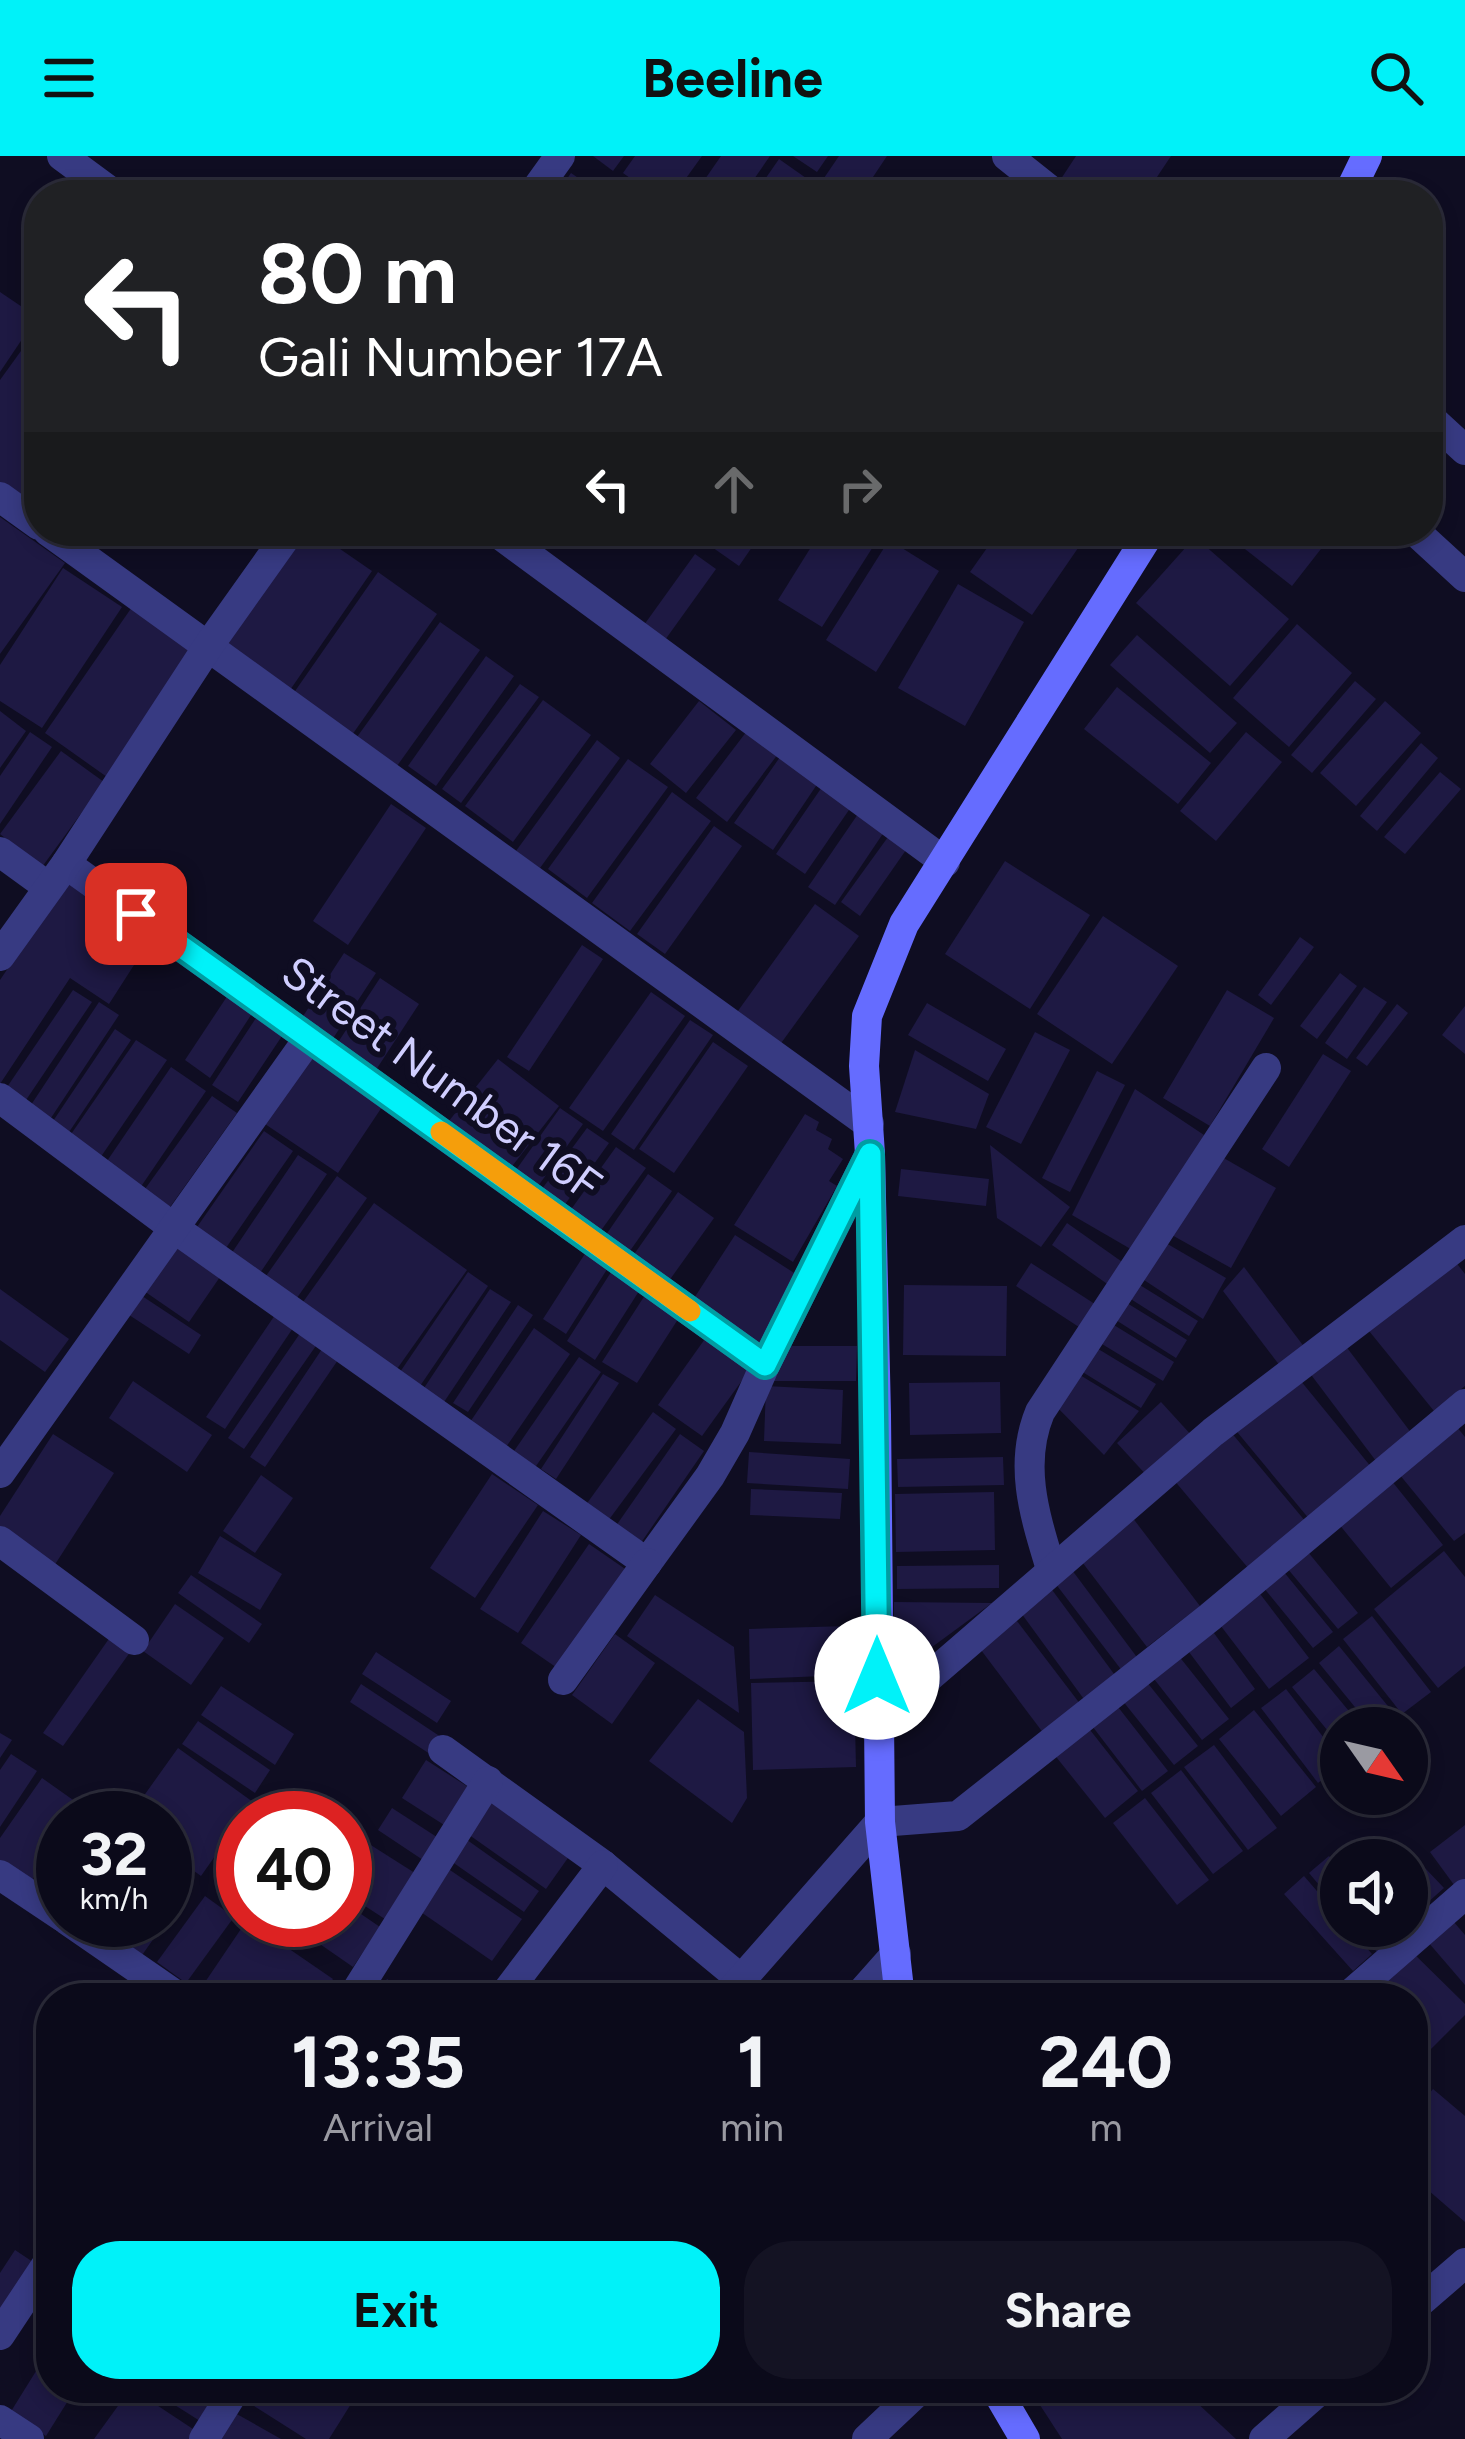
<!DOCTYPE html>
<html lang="en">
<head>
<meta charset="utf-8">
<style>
  body { margin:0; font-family:Figtree,sans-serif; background:#141323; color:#f1f3f6; height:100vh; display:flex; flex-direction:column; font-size:45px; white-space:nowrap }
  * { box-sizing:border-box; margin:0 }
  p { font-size:39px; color:#9a9aa2 }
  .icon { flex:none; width:66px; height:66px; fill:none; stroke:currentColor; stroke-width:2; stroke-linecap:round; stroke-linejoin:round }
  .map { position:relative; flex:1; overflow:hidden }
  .panel { position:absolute; left:36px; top:1827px; width:1392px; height:420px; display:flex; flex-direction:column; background:#0b0a1a; border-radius:48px; box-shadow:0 6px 18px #0003,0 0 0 3px #2b2b39 }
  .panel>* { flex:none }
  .top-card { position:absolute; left:24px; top:24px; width:1419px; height:366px; border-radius:48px; box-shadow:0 6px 18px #0003,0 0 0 3px #2b2b39; background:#202124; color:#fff; overflow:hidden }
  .needle { width:78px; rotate:124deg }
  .tools { position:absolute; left:1320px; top:1551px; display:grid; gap:24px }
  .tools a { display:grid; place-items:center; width:108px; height:108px; border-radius:50%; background:#0b0a1a; box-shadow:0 6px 18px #0003,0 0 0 3px #2b2b39; font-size:60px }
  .speed { position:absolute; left:36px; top:1635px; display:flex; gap:24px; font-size:60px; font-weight:700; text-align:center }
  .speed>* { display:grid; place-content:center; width:156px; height:156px; border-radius:50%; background:#0b0a1a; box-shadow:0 6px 18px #0003,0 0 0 3px #2b2b39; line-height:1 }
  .speed small { font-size:30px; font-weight:400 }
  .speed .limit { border:18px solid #d22; background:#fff; color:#111 }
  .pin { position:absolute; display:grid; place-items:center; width:102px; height:102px; color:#fff; margin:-51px; border-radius:24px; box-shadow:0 6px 18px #0006 }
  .me { position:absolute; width:132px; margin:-66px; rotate:0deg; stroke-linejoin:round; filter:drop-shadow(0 0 9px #0008) }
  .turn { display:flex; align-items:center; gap:42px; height:252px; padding:0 36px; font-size:54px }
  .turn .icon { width:156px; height:156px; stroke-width:2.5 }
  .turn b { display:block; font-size:84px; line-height:102px }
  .lanes { display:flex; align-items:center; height:114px; padding:0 36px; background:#0003; justify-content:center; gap:60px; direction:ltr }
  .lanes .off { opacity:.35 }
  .eta { display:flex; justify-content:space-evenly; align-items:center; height:204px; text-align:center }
  .eta b { font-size:72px; font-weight:700; line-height:84px }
  .action { display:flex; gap:24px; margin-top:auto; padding:24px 36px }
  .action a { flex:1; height:138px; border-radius:48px; background:#00f2f9; color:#111; font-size:48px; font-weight:700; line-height:138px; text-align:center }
  .action a+a { background:#141323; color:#f1f3f6 }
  header { display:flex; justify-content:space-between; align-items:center; height:156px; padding:0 36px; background:#00f2f9; color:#111; font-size:54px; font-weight:700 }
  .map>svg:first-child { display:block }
  .building { fill:#1e1943 }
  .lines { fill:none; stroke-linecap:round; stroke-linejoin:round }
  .street { stroke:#373a82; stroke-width:30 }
  .secondary { stroke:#656cff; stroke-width:30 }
  .route-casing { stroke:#009da2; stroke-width:30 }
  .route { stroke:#00f2f9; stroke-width:21 }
  .slow { stroke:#f59e0b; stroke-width:21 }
  .labels { text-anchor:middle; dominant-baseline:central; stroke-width:12; stroke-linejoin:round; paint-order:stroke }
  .street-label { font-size:45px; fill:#d0ceff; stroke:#0f0d22 }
</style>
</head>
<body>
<header><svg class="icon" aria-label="menu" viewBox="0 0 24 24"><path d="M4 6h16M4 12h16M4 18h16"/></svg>Beeline<svg class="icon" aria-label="search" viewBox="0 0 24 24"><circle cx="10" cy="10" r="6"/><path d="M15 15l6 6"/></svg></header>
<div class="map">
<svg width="1465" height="2283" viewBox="0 0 1465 2283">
  <rect width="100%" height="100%" fill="#0f0d22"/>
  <!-- building -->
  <g class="building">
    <polygon points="593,0 624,0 613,15"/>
    <polygon points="635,0 702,0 674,39 654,39 623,17"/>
    <polygon points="721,0 770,0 743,39 694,39"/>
    <polygon points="793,0 828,0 817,16"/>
    <polygon points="839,0 887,0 861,39 843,39 822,25"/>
    <polygon points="1076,0 1171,0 1145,39 1072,39 1057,29"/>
    <polygon points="779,3 816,29 809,39 754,39"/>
    <polygon points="571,17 603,39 556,39"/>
    <polygon points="1235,23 1259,39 1224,39"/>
    <polygon points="0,136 37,161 0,216"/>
    <polygon points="39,170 39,326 22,350 0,334 0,224"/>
    <polygon points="0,361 65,407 0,498"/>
    <polygon points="296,375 314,375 372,415 288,537 217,488"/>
    <polygon points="689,375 763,375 739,410"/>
    <polygon points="821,375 883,375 822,471 778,444"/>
    <polygon points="999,375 1081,375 1087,379 1032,459 970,416"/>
    <polygon points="1222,375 1335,375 1292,430"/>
    <polygon points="1195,381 1289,463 1230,530 1136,447"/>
    <polygon points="889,384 939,415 876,516 826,484"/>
    <polygon points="695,398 716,413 665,484 644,469"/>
    <polygon points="63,412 122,451 42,572 0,545 0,509"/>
    <polygon points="378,416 437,458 352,579 293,538"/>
    <polygon points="958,428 1024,466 965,570 898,532"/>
    <polygon points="132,451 194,495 107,621 45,577"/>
    <polygon points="440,466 480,494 397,610 357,581"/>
    <polygon points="1297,468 1352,517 1289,591 1233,542"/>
    <polygon points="1137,479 1237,567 1210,597 1110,509"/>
    <polygon points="486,500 514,520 436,630 408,610"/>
    <polygon points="1355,525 1376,543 1312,617 1291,599"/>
    <polygon points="520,528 539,541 461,647 442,633"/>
    <polygon points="1117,531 1211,607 1178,648 1084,573"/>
    <polygon points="543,544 591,579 513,686 465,650"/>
    <polygon points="699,545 736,574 686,637 650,608"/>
    <polygon points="1385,545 1421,577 1356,650 1320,617"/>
    <polygon points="0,555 26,575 0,612"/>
    <polygon points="750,571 781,594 727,666 696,642"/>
    <polygon points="30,576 52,591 0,668 0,620"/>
    <polygon points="1246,576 1282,606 1216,685 1180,655"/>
    <polygon points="597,584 620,602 540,712 516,695"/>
    <polygon points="1421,587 1438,602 1377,675 1360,660"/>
    <polygon points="61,595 104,626 42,711 0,678"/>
    <polygon points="780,601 818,627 773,694 734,667"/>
    <polygon points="628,603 668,631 587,742 548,713"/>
    <polygon points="1440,616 1461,633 1405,698 1384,681"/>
    <polygon points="822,631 851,651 805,718 776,698"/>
    <polygon points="672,636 711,665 630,775 592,747"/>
    <polygon points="391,648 426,672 348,789 313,765"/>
    <polygon points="858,658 884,676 835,749 808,731"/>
    <polygon points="714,670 742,690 665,798 637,778"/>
    <polygon points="888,681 906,694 860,760 841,746"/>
    <polygon points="1005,705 1090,759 1030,853 945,798"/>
    <polygon points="66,726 152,781 109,848 70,822 0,928 0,824"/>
    <polygon points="815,748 859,780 779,890 735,859"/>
    <polygon points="1103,760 1178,810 1112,908 1037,858"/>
    <polygon points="1300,781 1314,791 1271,849 1258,839"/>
    <polygon points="582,789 603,803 529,915 507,901"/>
    <polygon points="344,797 376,817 330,887 298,868"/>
    <polygon points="1340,817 1357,830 1317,883 1300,870"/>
    <polygon points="380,822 419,848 372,920 333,894"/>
    <polygon points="1364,831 1387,846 1347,903 1325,887"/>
    <polygon points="73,834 92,846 22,950 3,937"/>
    <polygon points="1227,834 1274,862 1210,970 1163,942"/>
    <polygon points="651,836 685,860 603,975 569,952"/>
    <polygon points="228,839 253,856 210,922 185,904"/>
    <polygon points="99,846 119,859 47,968 27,955"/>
    <polygon points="927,847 1006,893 988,925 908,879"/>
    <polygon points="1397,848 1408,857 1367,910 1356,902"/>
    <polygon points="1465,850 1465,898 1442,879"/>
    <polygon points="260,856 286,874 238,946 212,929"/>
    <polygon points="690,864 713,879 634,994 611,978"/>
    <polygon points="115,873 131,884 65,982 49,971"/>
    <polygon points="1035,876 1070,894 1021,988 986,971"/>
    <polygon points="136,884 167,904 98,1005 67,984"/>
    <polygon points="713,886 748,910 674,1017 639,993"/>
    <polygon points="915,894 989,938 976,973 895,956"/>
    <polygon points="314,896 386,945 338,1017 265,968"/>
    <polygon points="1323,898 1351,915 1289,1011 1262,993"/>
    <polygon points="498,903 559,950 506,1018 445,970"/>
    <polygon points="171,911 206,935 140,1032 105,1008"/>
    <polygon points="1097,915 1125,929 1070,1036 1042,1022"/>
    <polygon points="1135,933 1204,979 1176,1043 1141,1099 1072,1059"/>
    <polygon points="212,940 237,957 170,1051 145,1033"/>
    <polygon points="560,952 583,968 533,1037 511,1021"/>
    <polygon points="805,958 819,966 816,974 832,983 828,993 843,1003 829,1025 837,1030 793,1106 734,1069"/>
    <polygon points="587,972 609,987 561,1054 539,1037"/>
    <polygon points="264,975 293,995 226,1092 197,1071"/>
    <polygon points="990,989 1070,1051 1041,1091 997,1062"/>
    <polygon points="616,991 646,1012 597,1080 567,1059"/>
    <polygon points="1215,997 1276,1032 1231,1112 1170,1078"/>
    <polygon points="298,999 327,1018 256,1123 227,1104"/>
    <polygon points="901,1013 989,1023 986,1050 898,1040"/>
    <polygon points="648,1018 672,1035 625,1102 601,1086"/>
    <polygon points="337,1020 367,1042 292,1149 261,1127"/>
    <polygon points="678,1036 714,1062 666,1129 630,1104"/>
    <polygon points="374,1047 467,1114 392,1220 298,1153"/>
    <polygon points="1067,1067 1128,1110 1113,1132 1052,1089"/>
    <polygon points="735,1079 802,1122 756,1193 689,1150"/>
    <polygon points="1159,1083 1226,1122 1203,1163 1138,1120"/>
    <polygon points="176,1087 222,1118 189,1166 144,1135"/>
    <polygon points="588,1093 611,1107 566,1178 543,1163"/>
    <polygon points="1451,1100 1465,1118 1465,1230 1434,1255 1365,1170"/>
    <polygon points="1031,1107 1098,1150 1082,1173 1016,1130"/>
    <polygon points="1244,1111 1305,1192 1280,1210 1223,1135"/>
    <polygon points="613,1113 641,1132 595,1204 567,1185"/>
    <polygon points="468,1116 488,1130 418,1233 398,1219"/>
    <polygon points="1135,1126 1198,1165 1189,1180 1126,1140"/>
    <polygon points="904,1129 1007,1130 1006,1200 903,1199"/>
    <polygon points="0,1133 69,1183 45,1216 0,1184"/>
    <polygon points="490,1133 511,1146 442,1249 422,1235"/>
    <polygon points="647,1136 682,1157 637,1227 602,1206"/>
    <polygon points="139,1138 201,1179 189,1198 126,1157"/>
    <polygon points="1122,1144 1187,1184 1176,1202 1111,1161"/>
    <polygon points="518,1149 533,1159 468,1256 453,1247"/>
    <polygon points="277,1156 295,1169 225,1273 206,1261"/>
    <polygon points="1109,1166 1174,1206 1163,1225 1097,1185"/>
    <polygon points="534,1172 570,1198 504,1294 468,1269"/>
    <polygon points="303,1173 320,1184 244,1293 228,1282"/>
    <polygon points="707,1180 751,1212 702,1280 658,1249"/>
    <polygon points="1090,1188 1156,1228 1141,1252 1076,1212"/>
    <polygon points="1345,1189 1412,1278 1376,1305 1309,1216"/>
    <polygon points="324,1190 340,1201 265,1311 250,1301"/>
    <polygon points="774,1190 857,1190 856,1225 774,1225"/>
    <polygon points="579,1201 601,1216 534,1313 512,1298"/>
    <polygon points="1075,1216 1139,1255 1104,1299 1054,1248"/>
    <polygon points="603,1218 619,1227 556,1323 541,1313"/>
    <polygon points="1296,1219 1372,1312 1310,1364 1233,1271"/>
    <polygon points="133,1225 212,1279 187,1316 109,1262"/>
    <polygon points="1000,1226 1001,1277 910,1279 909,1227"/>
    <polygon points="766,1230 843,1234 841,1288 764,1285"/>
    <polygon points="1161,1246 1193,1281 1149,1322 1117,1287"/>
    <polygon points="653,1256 676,1273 602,1373 580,1357"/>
    <polygon points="1452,1265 1465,1281 1465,1377 1454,1385 1395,1313"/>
    <polygon points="1230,1275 1306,1366 1249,1413 1173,1323"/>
    <polygon points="53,1278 114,1317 54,1410 0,1375 0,1360"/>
    <polygon points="680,1278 704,1295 636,1394 611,1377"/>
    <polygon points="749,1296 850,1303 848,1333 747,1327"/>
    <polygon points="1003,1301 1004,1329 898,1331 897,1303"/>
    <polygon points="492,1318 538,1349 475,1442 430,1412"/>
    <polygon points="261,1319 293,1342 255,1397 223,1375"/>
    <polygon points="1387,1319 1443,1389 1391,1432 1334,1362"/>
    <polygon points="751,1333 842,1337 840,1363 750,1359"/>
    <polygon points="994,1336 995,1394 896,1396 895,1338"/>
    <polygon points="543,1355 581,1379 518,1477 480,1453"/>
    <polygon points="1132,1361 1200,1450 1147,1491 1079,1402"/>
    <polygon points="220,1380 282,1418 260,1454 198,1417"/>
    <polygon points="589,1388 631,1417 563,1516 521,1487"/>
    <polygon points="1303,1390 1358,1457 1338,1473 1282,1406"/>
    <polygon points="1444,1395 1465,1421 1465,1510 1438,1532 1374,1453"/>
    <polygon points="999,1409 999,1432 897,1433 897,1410"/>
    <polygon points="1069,1410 1139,1504 1123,1516 1052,1423"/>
    <polygon points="1279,1410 1333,1476 1313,1492 1259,1426"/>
    <polygon points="191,1419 262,1468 249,1487 178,1437"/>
    <polygon points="1047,1427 1117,1522 1086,1546 1016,1450"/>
    <polygon points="1254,1430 1309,1502 1269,1533 1214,1461"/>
    <polygon points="655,1439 734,1491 739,1557 627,1480"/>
    <polygon points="894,1446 992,1447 894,1519"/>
    <polygon points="175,1448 224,1482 191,1529 143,1495"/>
    <polygon points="1010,1456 1084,1553 1047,1582 975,1486"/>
    <polygon points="1372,1460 1431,1536 1402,1558 1343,1483"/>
    <polygon points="1208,1469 1255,1533 1231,1552 1183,1488"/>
    <polygon points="848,1470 849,1519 750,1523 749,1473"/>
    <polygon points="113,1477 133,1492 63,1590 43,1577"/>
    <polygon points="615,1478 655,1507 612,1568 572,1539"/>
    <polygon points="1339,1490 1396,1560 1381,1572 1372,1572 1319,1507"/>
    <polygon points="1174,1494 1229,1563 1202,1584 1147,1514"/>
    <polygon points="376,1496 451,1545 437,1567 362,1518"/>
    <polygon points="1314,1513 1363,1572 1341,1572 1341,1591 1292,1531"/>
    <polygon points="1142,1520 1198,1590 1174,1609 1118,1539"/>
    <polygon points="854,1525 856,1611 753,1614 751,1527"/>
    <polygon points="361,1528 441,1581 430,1598 350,1546"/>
    <polygon points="221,1530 294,1578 275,1609 201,1559"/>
    <polygon points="1286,1533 1341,1604 1341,1609 1318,1627 1261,1552"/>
    <polygon points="1111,1542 1168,1615 1142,1635 1086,1562"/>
    <polygon points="698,1543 744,1576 747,1642 732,1667 649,1605"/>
    <polygon points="1254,1554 1316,1631 1281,1660 1219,1583"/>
    <polygon points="198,1565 270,1614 255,1637 182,1588"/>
    <polygon points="1083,1565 1138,1635 1105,1662 1049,1592"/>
    <polygon points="0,1577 12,1584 0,1602"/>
    <polygon points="1214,1589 1277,1672 1248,1694 1184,1611"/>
    <polygon points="178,1592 253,1646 201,1720 165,1694 165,1662 128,1662"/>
    <polygon points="11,1598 37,1615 0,1671 0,1614"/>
    <polygon points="426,1604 476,1636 452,1674 402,1642"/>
    <polygon points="1181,1614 1243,1695 1213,1718 1151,1637"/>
    <polygon points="42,1622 83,1651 75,1662 63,1662 63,1679 29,1728 0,1709 0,1682"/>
    <polygon points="489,1642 570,1699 546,1733 465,1676"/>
    <polygon points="1145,1642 1209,1724 1177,1749 1113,1667"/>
    <polygon points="392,1652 443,1685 429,1708 378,1674"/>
    <polygon points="1465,1669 1465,1727 1457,1733 1430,1696"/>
    <polygon points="463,1681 539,1735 524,1756 448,1703"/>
    <polygon points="366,1686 418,1719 388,1765 345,1737 345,1719"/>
    <polygon points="63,1690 63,1736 52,1751 30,1735"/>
    <polygon points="1405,1691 1444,1732 1418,1755 1407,1743 1407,1704 1390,1704"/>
    <polygon points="1329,1700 1341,1713 1341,1755 1309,1717"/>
    <polygon points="444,1710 522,1763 492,1805 415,1752"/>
    <polygon points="165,1712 191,1729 138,1805 87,1764 165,1764"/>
    <polygon points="1304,1720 1341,1763 1341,1770 1347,1770 1372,1798 1353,1815 1284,1738"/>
    <polygon points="205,1740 234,1761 186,1827 157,1806"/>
    <polygon points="345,1747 380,1771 353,1811 304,1777 313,1764 345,1764"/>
    <polygon points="1447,1758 1465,1779 1465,1829 1422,1779"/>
    <polygon points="247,1764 333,1823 320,1842 203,1842 197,1838"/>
    <polygon points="1354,1770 1390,1770 1397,1778 1377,1796"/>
    <polygon points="1408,1792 1465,1848 1465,1859 1428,1896 1413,1881 1413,1842 1374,1842 1366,1834"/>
    <polygon points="387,1823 416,1842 374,1842"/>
    <polygon points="1413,1887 1429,1904 1413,1919"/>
    <polygon points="1433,1933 1465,1960 1465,2066 1413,2021 1413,1957"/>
    <polygon points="15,2094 33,2106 0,2153 0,2117"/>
    <polygon points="1413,2096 1428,2108 1413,2127"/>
    <polygon points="51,2191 51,2232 76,2232 46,2280 10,2257"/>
    <polygon points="131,2232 199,2277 195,2283 94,2283"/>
    <polygon points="148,2232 202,2232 216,2241 200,2265"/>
    <polygon points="245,2232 361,2232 329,2283 306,2283 240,2241"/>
    <polygon points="1029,2232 1181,2232 1236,2283 1062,2283"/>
    <polygon points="235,2257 281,2283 220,2283"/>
  </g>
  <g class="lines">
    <!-- street -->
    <g class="street">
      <polyline points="62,0 115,39"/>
      <polyline points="1007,0 1056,39"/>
      <polyline points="532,39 560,0"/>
      <polyline points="1428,260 1465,294"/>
      <polyline points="0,341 39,369"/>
      <polyline points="48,375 869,968"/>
      <polyline points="495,375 945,706"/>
      <polyline points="1415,375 1465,421"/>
      <polyline points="0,696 47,730"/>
      <polyline points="66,708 765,1209"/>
      <polyline points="0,800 66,708 209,489 290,375"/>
      <polyline points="0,942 174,1072 647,1407 710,1320 735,1277 765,1209 870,998"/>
      <polyline points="0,1317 309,882"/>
      <polyline points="0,1385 134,1484"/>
      <path d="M1051,1413C1035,1360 1018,1309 1040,1256L1266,912"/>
      <polyline points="563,1524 647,1407"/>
      <polyline points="878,1565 1213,1276 1465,1084"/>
      <polyline points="443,1594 603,1709 741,1823"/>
      <polyline points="0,1719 63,1761"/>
      <polyline points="67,1764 180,1842"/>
      <polyline points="352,1842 488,1625"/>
      <polyline points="502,1842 603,1709"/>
      <polyline points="725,1842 880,1666 958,1660 1210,1461 1465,1248"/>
      <polyline points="857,1842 896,1798"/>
      <polyline points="1346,1842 1465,1738"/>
      <polyline points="1413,2152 1465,2107"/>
      <polyline points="0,2179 51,2102"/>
      <polyline points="0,2264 29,2283"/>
      <polyline points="204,2283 236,2232"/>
      <polyline points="867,2283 921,2232"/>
      <polyline points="1264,2283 1322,2232"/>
    </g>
    <!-- secondary -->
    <g class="secondary">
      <polyline points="1348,39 1367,0"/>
      <polyline points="900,1842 880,1666 876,1259 870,998 864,910 867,860 904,768 1151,375"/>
      <polyline points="995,2232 1025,2283"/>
    </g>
  </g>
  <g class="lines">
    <defs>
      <polyline id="route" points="136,758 765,1209 870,998 877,1521"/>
    </defs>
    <!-- route casing -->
    <use href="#route" class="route-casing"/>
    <!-- route -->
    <use href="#route" class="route"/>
    <!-- slow -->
    <polyline class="slow" points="441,976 690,1155"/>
  </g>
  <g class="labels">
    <!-- street labels -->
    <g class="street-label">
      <text transform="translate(442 922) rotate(36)">Street Number 16F</text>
    </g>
  </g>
</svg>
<div class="tools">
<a><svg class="needle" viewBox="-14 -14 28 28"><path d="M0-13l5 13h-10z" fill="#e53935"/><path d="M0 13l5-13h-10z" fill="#9a9aa2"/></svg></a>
<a><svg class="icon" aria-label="sound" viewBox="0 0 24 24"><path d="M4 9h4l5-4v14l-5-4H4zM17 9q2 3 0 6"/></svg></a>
</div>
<div class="speed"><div>32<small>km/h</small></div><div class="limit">40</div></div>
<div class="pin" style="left:136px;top:758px;background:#d93025"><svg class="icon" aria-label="arrive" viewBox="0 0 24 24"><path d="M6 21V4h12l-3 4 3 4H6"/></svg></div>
<svg class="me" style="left:877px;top:1521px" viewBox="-20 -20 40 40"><circle r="19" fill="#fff"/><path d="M0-13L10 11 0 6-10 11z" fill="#00f2f9"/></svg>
<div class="top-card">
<div class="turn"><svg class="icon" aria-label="left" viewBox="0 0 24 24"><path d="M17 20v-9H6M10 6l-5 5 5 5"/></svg><div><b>80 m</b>Gali Number 17A</div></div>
<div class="lanes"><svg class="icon" aria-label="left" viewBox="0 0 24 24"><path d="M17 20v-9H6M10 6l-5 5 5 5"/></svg><svg class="icon off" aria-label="ahead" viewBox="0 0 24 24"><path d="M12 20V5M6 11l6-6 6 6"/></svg><svg class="icon off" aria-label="right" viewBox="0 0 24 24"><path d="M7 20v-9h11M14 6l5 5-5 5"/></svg></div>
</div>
<section class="panel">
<div class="eta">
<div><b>13:35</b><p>Arrival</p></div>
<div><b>1</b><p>min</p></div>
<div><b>240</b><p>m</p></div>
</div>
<div class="action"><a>Exit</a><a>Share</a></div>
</section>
</div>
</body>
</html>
